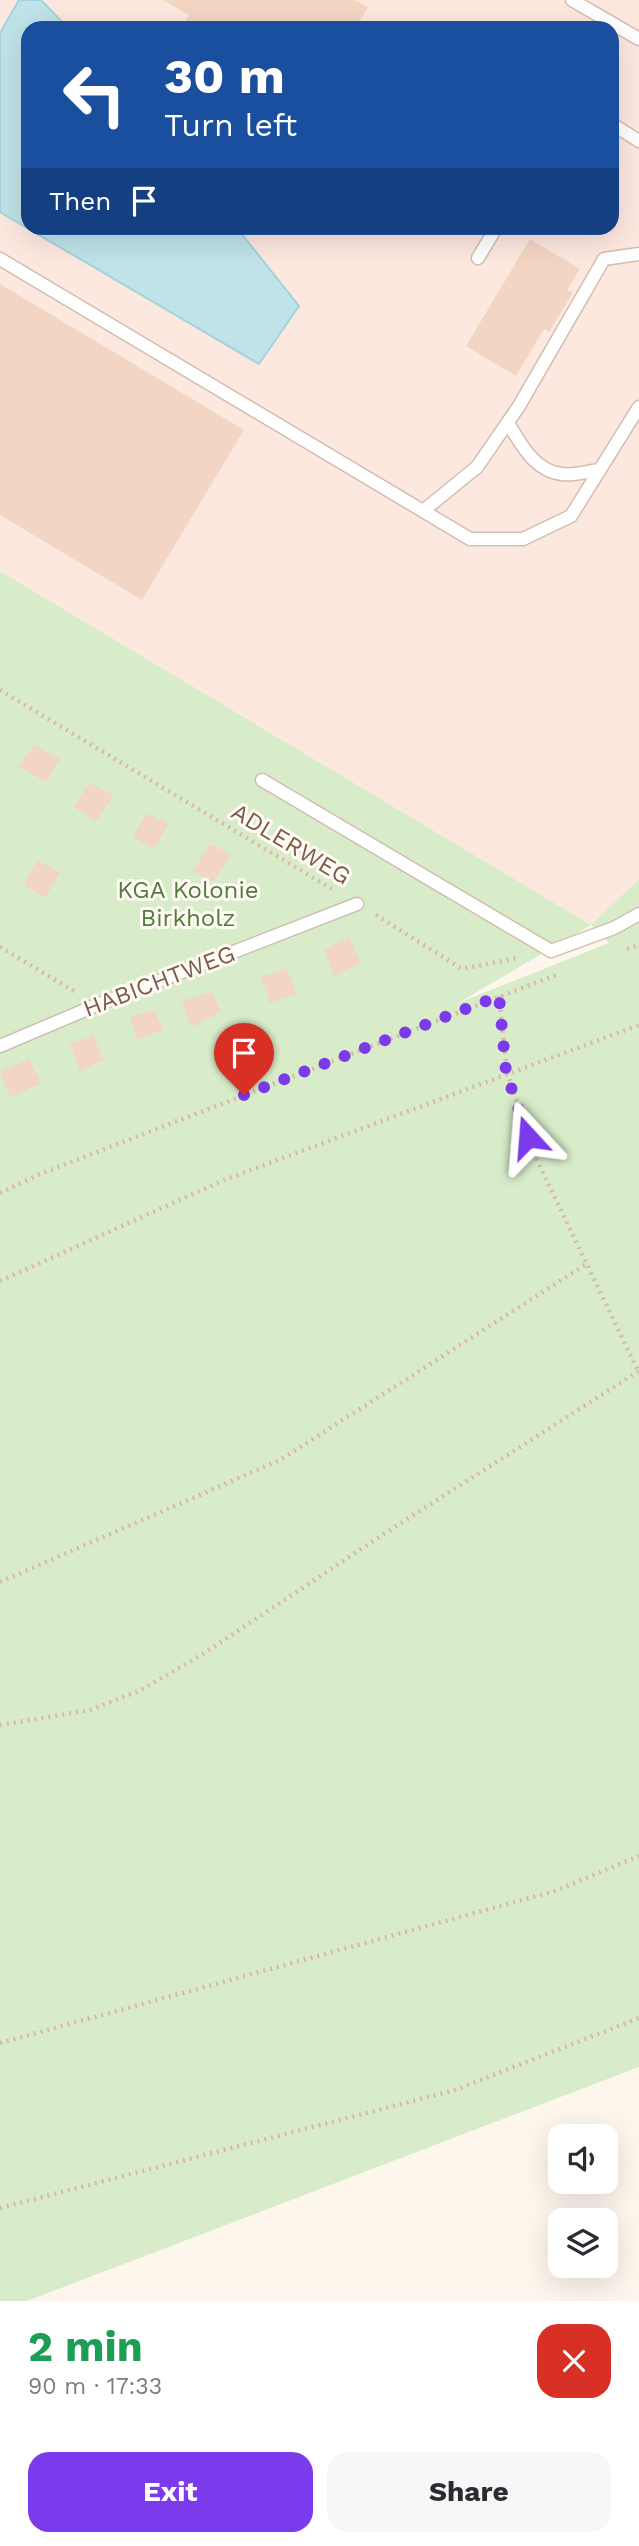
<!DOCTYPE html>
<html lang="en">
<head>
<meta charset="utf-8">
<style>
  body { margin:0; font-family:"Work Sans",sans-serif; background:#f7f7f7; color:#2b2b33; height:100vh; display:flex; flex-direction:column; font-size:26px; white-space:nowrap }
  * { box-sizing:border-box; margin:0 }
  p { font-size:23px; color:#7c7c81 }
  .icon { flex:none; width:38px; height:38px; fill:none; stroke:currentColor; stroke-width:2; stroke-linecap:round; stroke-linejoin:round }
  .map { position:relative; height:2301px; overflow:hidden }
  .side { display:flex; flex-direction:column; background:#fff; flex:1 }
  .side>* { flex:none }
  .banner { position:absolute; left:21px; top:21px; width:598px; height:214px; border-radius:21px; box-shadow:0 7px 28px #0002; background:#1a4fa0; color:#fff; overflow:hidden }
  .buttons { position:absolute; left:548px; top:2124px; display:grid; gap:14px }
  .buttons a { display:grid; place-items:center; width:70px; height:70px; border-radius:14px; background:#fff; box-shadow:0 7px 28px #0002; font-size:35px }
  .pin { position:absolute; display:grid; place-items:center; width:60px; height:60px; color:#fff; margin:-72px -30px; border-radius:50% 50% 50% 0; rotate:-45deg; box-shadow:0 0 7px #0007 }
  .pin .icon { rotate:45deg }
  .me { position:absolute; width:77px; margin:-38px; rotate:341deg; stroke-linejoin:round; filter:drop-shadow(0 0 5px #0008) }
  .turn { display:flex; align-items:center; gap:24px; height:147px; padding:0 28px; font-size:32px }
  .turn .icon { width:91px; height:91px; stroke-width:2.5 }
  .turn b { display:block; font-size:49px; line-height:60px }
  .then { display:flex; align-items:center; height:66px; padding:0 28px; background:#0003; gap:14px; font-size:26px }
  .round { display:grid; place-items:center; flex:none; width:74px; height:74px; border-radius:21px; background:#f7f7f7 }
  .overview { display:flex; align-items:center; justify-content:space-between; height:119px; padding:0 28px }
  h1 { font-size:42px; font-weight:700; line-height:52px; color:#1e9e55 }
  .primary-button { display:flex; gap:14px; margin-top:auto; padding:14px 28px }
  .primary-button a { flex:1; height:80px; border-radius:21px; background:#7c3aed; color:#fff; font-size:28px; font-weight:700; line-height:80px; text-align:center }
  .primary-button a+a { background:#f7f7f7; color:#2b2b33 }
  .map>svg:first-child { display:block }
  .commercial { fill:#fde8e0; fill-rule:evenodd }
  .green { fill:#d8ecc9; fill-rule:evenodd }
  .water { fill:#bfe3e8; stroke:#a5d3da; stroke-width:2 }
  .building { fill:#f3d5c3 }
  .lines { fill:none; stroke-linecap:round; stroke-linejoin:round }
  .lane-casing { stroke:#d1beb0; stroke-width:15 }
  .path { stroke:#d9b8a5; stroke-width:4.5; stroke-dasharray:2 5; stroke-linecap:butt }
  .lane { stroke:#fff; stroke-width:12 }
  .route { stroke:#7c3aed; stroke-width:12; stroke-dasharray:0 21.6 }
  .labels { text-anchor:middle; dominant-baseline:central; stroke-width:6; stroke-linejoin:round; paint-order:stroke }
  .street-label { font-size:24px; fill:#7a5c4d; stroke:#fffaf3 }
  .park-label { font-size:24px; fill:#537a41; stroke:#fffaf3 }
</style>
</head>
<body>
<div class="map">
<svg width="639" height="2301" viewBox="0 0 639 2301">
  <rect width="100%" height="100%" fill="#fdf6ec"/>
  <!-- commercial -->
  <path class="commercial" d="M0,0H639V879L591,925L0,571ZM28,28H612V228H28Z"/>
  <!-- green -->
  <path class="green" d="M0,571L591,925L639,879V2067L27,2301H0ZM591,925L609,943L458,1003Z"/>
  <!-- water -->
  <polygon class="water" points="19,0 41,0 68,28 28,28 28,228 237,228 299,306 259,364 0,212 0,33"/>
  <!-- building -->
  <g class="building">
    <polygon points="163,0 355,0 368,7 355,28 199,28 186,20 189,15"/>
    <polygon points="448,228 463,228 460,234"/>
    <polygon points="530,239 580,269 567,290 573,293 549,332 544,329 516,376 466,346"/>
    <polygon points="0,284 244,430 142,600 0,515"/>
    <polygon points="34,745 60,759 46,782 19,767"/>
    <polygon points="89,783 114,795 96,821 74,807"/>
    <polygon points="147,813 168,824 154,849 133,837"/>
    <polygon points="210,844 231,854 214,882 193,871"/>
    <polygon points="37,860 60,872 45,898 24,885"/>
    <polygon points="349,938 361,963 334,976 324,949"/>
    <polygon points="287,968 297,994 270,1003 261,977"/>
    <polygon points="212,992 221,1012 191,1027 182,1001"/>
    <polygon points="155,1010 163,1030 137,1039 130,1017"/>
    <polygon points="93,1035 103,1060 80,1071 70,1044"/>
    <polygon points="29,1059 41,1084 10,1097 0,1072"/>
  </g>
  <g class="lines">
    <defs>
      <g id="lane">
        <polyline points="572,0 639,39"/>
        <polyline points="612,124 639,141"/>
        <polyline points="478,258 496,228"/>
        <polyline points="0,259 470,539 523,539 571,516 639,407"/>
        <path d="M508,423C521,444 534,471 562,474C573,476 588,471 600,470"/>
        <polyline points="423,511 477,467 519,406 604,259 639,254"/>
        <polyline points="262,780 551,951 614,928 639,914"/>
        <polyline points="0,1046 97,1005 357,904"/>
      </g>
    </defs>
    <!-- lane casing -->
    <use href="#lane" class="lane-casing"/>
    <!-- path -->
    <g class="path">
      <polyline points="0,690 332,889"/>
      <polyline points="376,915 462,969 518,958"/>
      <polyline points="0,947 74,991"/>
      <polyline points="627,949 639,945"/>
      <polyline points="499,996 507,1072 536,1158 639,1373"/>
      <polyline points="0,1193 40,1174 556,975"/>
      <polyline points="0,1281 224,1180 639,1025"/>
      <polyline points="0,1582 280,1460 588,1263"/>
      <polyline points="0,1725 90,1710 139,1691 203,1654 376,1539 639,1371"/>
      <polyline points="0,2043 555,1891 639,1856"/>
      <polyline points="0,2208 455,2090 639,2018"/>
    </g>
    <!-- lane -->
    <use href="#lane" class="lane"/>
  </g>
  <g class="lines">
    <!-- route -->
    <polyline class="route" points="244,1095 499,996 506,1072 528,1137"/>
  </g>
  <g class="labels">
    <!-- street labels -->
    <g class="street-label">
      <text transform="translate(291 844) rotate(31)">ADLERWEG</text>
      <text transform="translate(159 981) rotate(-21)">HABICHTWEG</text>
    </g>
    <!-- park labels -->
    <g class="park-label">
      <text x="188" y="890">KGA Kolonie<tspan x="188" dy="28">Birkholz</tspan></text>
    </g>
  </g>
</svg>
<div class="buttons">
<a><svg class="icon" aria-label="sound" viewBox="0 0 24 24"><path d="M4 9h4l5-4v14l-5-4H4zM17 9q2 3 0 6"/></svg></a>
<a><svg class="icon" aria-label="layers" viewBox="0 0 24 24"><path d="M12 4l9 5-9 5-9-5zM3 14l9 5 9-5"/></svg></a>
</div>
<div class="pin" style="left:244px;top:1095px;background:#d93025"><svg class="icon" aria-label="arrive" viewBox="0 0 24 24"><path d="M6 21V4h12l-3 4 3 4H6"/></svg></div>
<svg class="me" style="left:528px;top:1137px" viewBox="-20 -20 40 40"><path d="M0-17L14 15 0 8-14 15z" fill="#7c3aed" stroke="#fff" stroke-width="4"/></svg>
<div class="banner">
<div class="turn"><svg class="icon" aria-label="left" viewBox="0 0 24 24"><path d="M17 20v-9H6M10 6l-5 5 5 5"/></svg><div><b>30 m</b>Turn left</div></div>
<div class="then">Then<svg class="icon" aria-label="arrive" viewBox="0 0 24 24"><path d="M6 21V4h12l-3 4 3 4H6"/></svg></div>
</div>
</div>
<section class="side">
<div class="overview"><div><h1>2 min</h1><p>90 m · 17:33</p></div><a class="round" style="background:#d93025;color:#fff"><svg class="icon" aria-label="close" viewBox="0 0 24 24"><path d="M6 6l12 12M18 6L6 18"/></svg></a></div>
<div class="primary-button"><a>Exit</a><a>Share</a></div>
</section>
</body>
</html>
